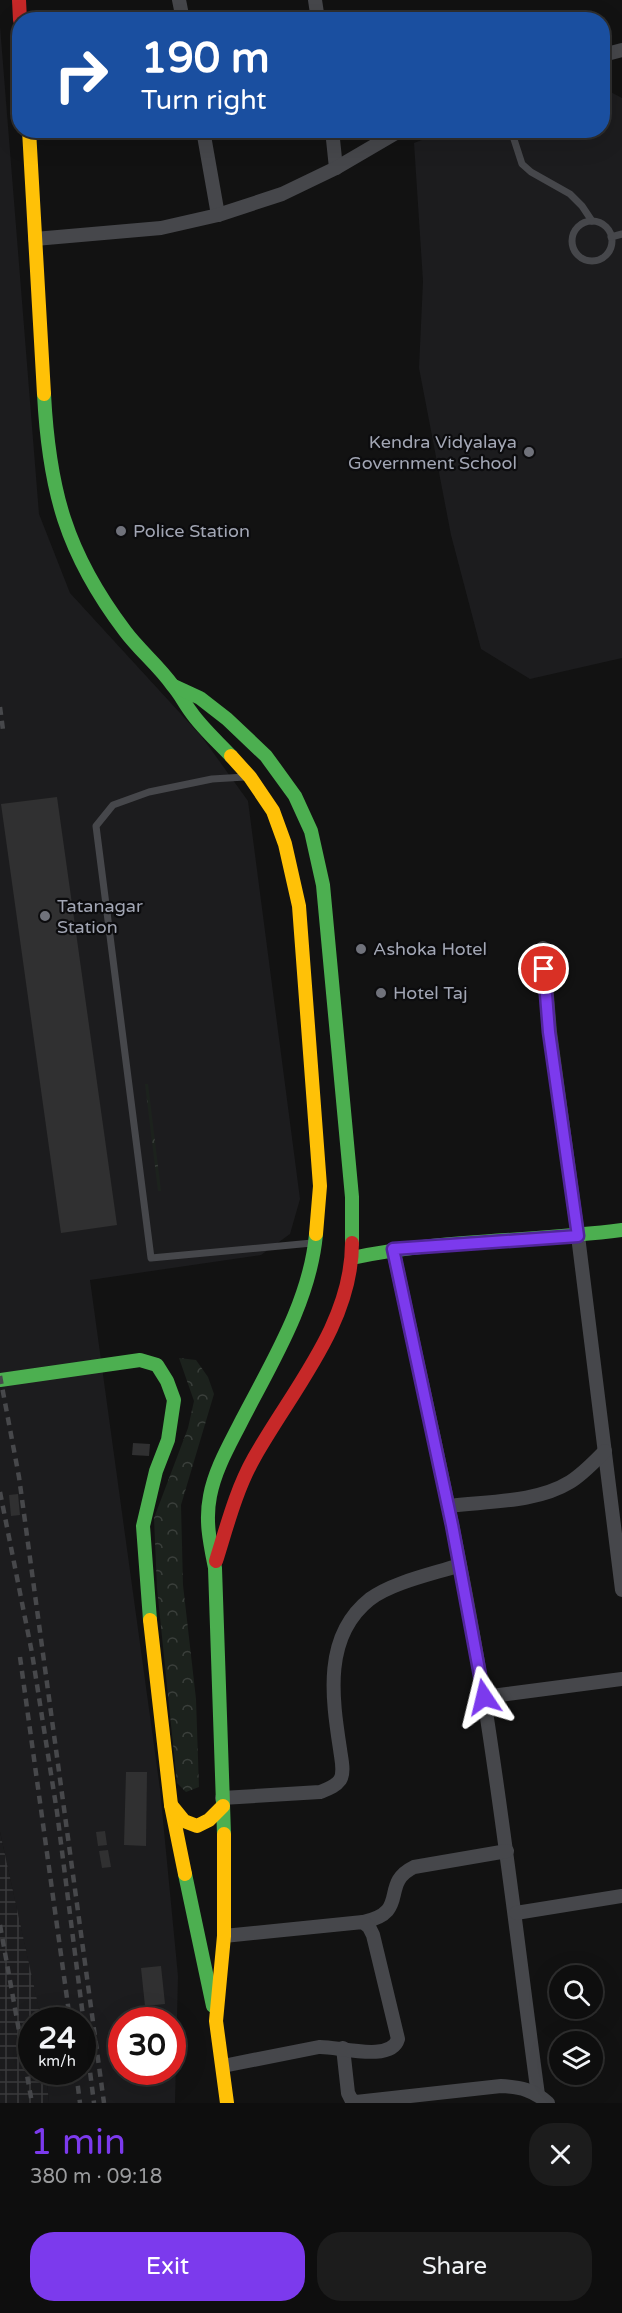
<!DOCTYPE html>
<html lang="en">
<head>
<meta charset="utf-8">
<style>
  body { margin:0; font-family:"Varela Round",sans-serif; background:#1c1c1c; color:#f1f3f6; height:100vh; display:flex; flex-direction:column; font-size:22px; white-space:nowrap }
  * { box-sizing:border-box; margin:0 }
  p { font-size:20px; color:#9b9c9e }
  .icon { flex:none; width:33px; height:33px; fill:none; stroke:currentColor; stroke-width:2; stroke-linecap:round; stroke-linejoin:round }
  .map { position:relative; height:2103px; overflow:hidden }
  .side { display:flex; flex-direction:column; background:#0e0e0e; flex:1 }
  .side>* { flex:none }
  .hud { position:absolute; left:12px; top:12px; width:598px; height:126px; border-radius:24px; box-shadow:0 6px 24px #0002,0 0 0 2px #2e2e2e; background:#1a4fa0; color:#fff; overflow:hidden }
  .controls { position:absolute; left:549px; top:1965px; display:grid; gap:12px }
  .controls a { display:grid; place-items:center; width:54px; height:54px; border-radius:50%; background:#0e0e0e; box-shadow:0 6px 24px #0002,0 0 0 2px #2e2e2e; font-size:30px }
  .speed { position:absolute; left:18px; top:2007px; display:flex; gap:12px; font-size:30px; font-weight:700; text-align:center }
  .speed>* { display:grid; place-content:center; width:78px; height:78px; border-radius:50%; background:#0e0e0e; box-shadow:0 6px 24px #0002,0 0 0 2px #2e2e2e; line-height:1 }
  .speed small { font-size:15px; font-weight:400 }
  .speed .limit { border:9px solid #d22; background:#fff; color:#111 }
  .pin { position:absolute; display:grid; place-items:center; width:51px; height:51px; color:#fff; margin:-26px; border:3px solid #fff; border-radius:50%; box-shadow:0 2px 6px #0007 }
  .me { position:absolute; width:66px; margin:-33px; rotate:350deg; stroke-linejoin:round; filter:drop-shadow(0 0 4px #0008) }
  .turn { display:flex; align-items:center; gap:21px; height:126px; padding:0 30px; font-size:27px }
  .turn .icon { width:78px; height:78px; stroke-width:2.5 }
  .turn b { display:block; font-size:42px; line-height:51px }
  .round { display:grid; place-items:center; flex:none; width:63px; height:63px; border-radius:24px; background:#1c1c1c }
  .summary { display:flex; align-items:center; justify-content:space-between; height:102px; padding:0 30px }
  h1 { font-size:36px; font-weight:600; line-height:45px; color:#7c3aed }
  .button { display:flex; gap:12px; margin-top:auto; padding:12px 30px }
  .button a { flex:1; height:69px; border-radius:24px; background:#7c3aed; color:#fff; font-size:24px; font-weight:600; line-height:69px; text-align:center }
  .button a+a { background:#1c1c1c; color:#f1f3f6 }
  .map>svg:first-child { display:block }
  .built { fill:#1c1c1e; fill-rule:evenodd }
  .industrial { fill:url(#industrial-grid) }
  .forest { fill:url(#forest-crowns) }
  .building { fill:#303031 }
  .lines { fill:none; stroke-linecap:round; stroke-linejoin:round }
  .lane { stroke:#46474b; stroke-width:7 }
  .street { stroke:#46474b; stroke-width:14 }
  .fast { stroke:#4caf50; stroke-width:14 }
  .slow { stroke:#ffc107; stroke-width:14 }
  .jam { stroke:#c62828; stroke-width:14 }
  .rail { stroke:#47484b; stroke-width:4.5; stroke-dasharray:8 6; stroke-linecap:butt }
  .route-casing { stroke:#51269a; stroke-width:15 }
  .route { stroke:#7c3aed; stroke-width:10 }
  .poi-dot { fill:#70727b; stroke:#0c0c0e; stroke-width:2 }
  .labels { text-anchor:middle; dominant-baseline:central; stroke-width:4.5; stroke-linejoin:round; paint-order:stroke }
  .poi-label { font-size:18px; fill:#a2a6b4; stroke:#0c0c0e; text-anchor:start }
</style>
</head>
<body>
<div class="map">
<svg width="622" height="2103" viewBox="0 0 622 2103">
  <defs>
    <pattern id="industrial-grid" width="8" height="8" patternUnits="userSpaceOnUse" patternTransform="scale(1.5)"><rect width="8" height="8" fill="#1c1c1e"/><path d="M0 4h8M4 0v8" fill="none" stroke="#3a3a3c"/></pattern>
    <pattern id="forest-crowns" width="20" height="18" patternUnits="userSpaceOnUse" patternTransform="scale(1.5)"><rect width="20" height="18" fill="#1c221d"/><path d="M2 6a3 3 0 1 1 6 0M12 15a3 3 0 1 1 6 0" fill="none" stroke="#3a3f3b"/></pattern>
  </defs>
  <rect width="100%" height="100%" fill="#121212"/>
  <!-- built -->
  <g class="built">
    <path d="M0,26L39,514L70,593L202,737L248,801L300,1199L290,1234L261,1255L90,1280L160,1789L178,1976L175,2103H49L46,2072H82V2020H41L0,1832ZM122,2020H172V2072H122Z"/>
    <polygon points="603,88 622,98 622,658 530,679 481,649 451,535 419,368 423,281 414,143 445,131 603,130"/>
  </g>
  <!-- industrial -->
  <polygon class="industrial" points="0,1832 41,2018 41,2020 32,2020 32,2072 46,2072 49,2103 0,2103"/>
  <!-- forest -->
  <g class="forest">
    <polygon points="145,1084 148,1084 161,1191 158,1191"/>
    <polygon points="179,1358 196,1360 208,1377 214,1394 181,1505 183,1585 196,1699 199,1787 186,1792 177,1783 157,1588 154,1518 188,1428 194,1401"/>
  </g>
  <!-- building -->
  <g class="building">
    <polygon points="57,797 117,1225 61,1233 1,804"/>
    <polygon points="133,1443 150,1444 149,1456 132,1455"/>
    <polygon points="18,1494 20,1515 11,1516 9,1495"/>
    <polygon points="126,1772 147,1772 146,1846 124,1845"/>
    <polygon points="105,1831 107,1845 98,1846 96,1832"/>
    <polygon points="108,1850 111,1867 102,1868 99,1851"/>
    <polygon points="161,1966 165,2004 145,2006 141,1968"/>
  </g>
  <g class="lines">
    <!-- lane -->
    <g class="lane">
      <polyline points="511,130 522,164 531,172 570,194 582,206 592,221"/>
      <circle cx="592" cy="241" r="20"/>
      <polyline points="611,237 622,234"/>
      <polyline points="245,777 212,779 149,792 113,805 96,826 151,1258 312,1243"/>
    </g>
    <!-- street -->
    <g class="street">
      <polyline points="179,0 183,20"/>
      <polyline points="315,0 318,20"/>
      <polyline points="603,55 622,50"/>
      <polyline points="203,130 218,215"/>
      <polyline points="332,130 336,168"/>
      <polyline points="35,239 161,228 218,215 282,194 336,168 401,130"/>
      <polyline points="543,948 550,1032 578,1236 622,1590"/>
      <path d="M393,1249C425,1399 460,1548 484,1699C505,1830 520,1963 538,2095"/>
      <path d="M448,1506C487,1501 536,1503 570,1482C583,1474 594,1462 605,1451"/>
      <polyline points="484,1697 622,1679"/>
      <path d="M222,1798L320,1792C327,1789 335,1787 340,1780C345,1772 341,1758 340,1749C332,1697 323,1636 370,1599C393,1582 433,1574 460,1565"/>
      <polyline points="516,1913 622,1896"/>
      <path d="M363,1922C411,1912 379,1884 414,1867L507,1851"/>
      <path d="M343,2048L348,2093L351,2099L356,2102L501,2086C521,2087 533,2090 548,2103"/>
      <path d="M223,2066L319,2047C337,2046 391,2063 398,2039L373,1935L369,1927L363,1922L224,1936"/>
    </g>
    <!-- fast -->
    <g class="fast">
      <path d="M44,394C49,490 66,553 125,631C139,650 159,666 173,686C180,694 185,704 191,712C202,728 218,742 231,756"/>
      <polyline points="174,686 200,698 227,719 266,756 295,796 311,831 323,885 352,1197 352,1243"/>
      <path d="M352,1258C440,1239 532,1242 622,1230"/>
      <polyline points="0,1380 140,1360 157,1365 167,1381 174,1400 168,1440 156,1471 143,1526 150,1620"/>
      <path d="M224,1834L215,1568C210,1543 205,1521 210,1496C215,1469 230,1444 242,1420C272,1362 310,1301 316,1234"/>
      <polyline points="185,1874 213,2006"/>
    </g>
    <!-- slow -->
    <g class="slow">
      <polyline points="29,130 44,394"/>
      <polyline points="231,756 250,777 273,811 285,844 299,906 320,1186 316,1234"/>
      <polyline points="150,1620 171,1805 185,1874"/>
      <polyline points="171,1805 184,1821 197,1826 209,1820 223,1806"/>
      <polyline points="224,1834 224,1936 216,2021 227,2103"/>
    </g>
    <!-- jam -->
    <g class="jam">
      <polyline points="19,0 20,20"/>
      <path d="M216,1561C227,1526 236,1490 254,1458C292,1390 352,1324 352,1243"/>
    </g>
    <!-- rail -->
    <g class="rail">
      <polyline points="0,707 3,730"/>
      <polyline points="0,1376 19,1477 104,2103"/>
      <polyline points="0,1492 32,1653 57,1812 94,2103"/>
      <polyline points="20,1657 70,2020"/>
      <polyline points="0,1925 32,2103"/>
      <polyline points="76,2072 80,2103"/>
    </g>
  </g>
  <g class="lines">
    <defs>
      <polyline id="route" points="484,1697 452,1525 393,1249 578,1236 549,1032 544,969"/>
    </defs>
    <!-- route casing -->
    <use href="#route" class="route-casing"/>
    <!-- route -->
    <use href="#route" class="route"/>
  </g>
  <!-- markers -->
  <g class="poi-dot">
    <circle cx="529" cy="452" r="6"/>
    <circle cx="121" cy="531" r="6"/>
    <circle cx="45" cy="916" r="6"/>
    <circle cx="361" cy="949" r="6"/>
    <circle cx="381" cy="993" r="6"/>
  </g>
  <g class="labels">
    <!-- poi labels -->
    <g class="poi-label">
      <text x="517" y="442" text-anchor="end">Kendra Vidyalaya<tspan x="517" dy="21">Government School</tspan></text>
      <text x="133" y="531">Police Station</text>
      <text x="57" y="906">Tatanagar<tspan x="57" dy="21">Station</tspan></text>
      <text x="373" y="949">Ashoka Hotel</text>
      <text x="393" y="993">Hotel Taj</text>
    </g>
  </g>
</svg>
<div class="controls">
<a><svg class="icon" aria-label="search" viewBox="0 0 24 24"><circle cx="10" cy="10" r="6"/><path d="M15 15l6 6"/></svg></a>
<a><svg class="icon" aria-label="layers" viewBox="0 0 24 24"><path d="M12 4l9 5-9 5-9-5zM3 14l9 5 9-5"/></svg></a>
</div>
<div class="speed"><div>24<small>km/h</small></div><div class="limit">30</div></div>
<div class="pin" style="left:544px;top:969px;background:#d93025"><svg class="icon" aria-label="arrive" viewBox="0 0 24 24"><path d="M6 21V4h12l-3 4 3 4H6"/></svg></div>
<svg class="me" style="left:484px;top:1697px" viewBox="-20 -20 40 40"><path d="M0-17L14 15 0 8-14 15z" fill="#7c3aed" stroke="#fff" stroke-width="4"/></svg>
<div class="hud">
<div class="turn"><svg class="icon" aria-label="right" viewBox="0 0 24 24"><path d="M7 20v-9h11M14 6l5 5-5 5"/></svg><div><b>190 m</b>Turn right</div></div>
</div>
</div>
<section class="side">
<div class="summary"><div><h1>1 min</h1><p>380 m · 09:18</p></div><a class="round"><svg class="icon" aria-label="close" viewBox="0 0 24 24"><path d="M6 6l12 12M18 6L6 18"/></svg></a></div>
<div class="button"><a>Exit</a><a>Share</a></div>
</section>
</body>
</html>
